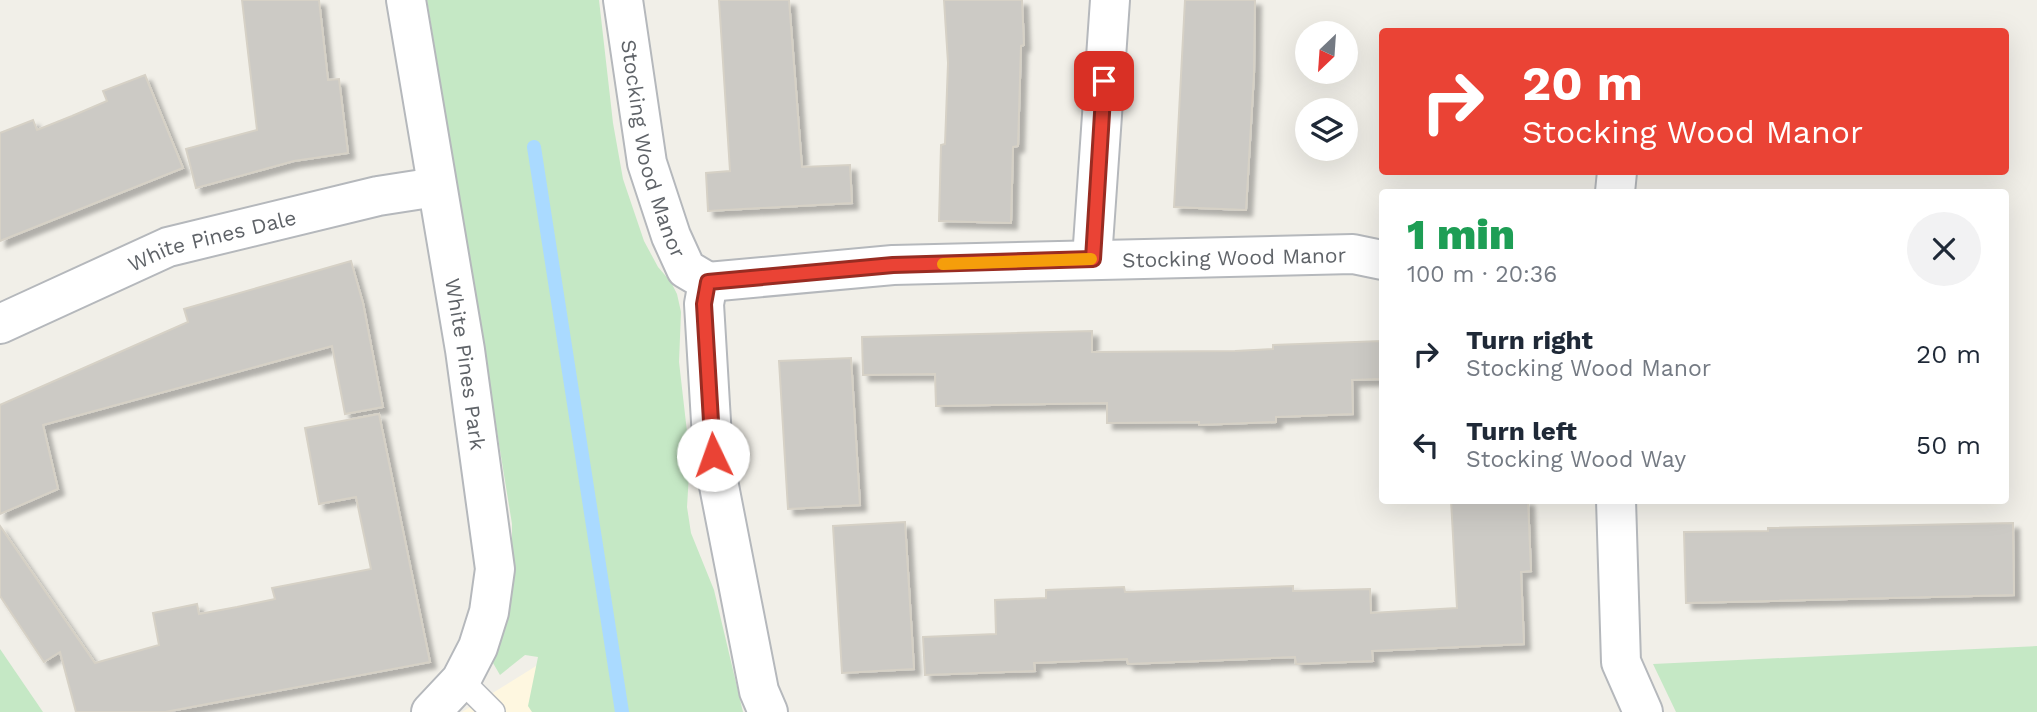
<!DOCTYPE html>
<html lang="en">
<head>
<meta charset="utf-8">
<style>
  body { margin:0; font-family:"Work Sans",sans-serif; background:#f2f2f3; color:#1f2937; height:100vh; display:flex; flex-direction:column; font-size:26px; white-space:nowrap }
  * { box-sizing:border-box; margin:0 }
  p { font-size:23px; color:#747a83 }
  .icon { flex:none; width:38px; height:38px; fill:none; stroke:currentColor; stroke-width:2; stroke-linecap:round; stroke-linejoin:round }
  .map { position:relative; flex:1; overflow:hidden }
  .sheet { position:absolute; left:1379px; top:189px; width:630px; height:315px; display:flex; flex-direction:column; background:#fff; border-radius:7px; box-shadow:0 7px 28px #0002 }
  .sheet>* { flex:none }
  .banner { position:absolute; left:1379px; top:28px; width:630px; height:147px; border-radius:7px; box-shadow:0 7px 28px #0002; background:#ea4335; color:#fff; overflow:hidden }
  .needle { width:46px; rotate:205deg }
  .controls { position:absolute; left:1295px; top:21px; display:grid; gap:14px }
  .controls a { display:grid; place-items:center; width:63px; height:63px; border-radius:50%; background:#fff; box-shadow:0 7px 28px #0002; font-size:35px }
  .pin { position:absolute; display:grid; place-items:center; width:60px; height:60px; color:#fff; margin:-30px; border-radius:14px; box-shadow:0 4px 10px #0006 }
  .me { position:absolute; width:77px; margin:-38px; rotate:357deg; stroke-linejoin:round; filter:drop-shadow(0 0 5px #0008) }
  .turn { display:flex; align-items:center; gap:24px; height:147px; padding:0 28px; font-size:32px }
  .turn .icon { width:91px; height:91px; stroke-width:2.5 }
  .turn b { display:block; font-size:49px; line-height:60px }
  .round { display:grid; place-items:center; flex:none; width:74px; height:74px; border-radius:37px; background:#f2f2f3 }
  .head { display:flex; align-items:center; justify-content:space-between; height:119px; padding:0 28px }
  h1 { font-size:42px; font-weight:800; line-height:52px; color:#1e9e55 }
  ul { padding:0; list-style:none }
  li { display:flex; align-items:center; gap:21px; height:91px; padding:0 28px }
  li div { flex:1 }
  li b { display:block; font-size:26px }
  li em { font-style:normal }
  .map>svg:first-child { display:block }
  .commercial { fill:#fef7e0 }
  .green { fill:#c5e8c5 }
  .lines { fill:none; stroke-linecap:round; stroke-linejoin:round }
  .stream { stroke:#aadaff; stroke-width:14 }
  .building { fill:#cccac5; stroke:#d6d1c6; stroke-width:2; filter:url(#shadow) }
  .lane-casing { stroke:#b5b8bc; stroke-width:26 }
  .street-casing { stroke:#b5b8bc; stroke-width:42 }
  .lane { stroke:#fff; stroke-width:23 }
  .street { stroke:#fff; stroke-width:38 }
  .route-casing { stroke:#982c22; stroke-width:18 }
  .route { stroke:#ea4335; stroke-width:12 }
  .slow { stroke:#f59e0b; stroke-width:12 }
  .labels { text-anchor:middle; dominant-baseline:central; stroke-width:5; stroke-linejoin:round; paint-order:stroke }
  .street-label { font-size:21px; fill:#5f6368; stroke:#fff }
</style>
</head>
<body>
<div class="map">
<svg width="2037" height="712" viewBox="0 0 2037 712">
  <defs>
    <filter id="shadow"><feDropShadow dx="6" dy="6" stdDeviation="2" flood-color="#0004"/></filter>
  </defs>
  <rect width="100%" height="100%" fill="#f1efe8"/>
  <!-- commercial -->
  <polygon class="commercial" points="573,643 580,712 462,712"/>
  <!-- green -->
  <g class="green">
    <path d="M427,0H599L613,123L623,179L644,241L658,267L671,282L677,294L681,312L679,362L690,458L687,507L691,533L714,590L743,712H532L528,706L538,657L525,655L500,675L493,663C514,611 512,578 512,524Z"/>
    <polygon points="2037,646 2037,712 1676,712 1653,664"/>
    <polygon points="0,649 43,712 0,712"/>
  </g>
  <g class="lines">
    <!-- stream -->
    <polyline class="stream" points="534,147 622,712"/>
  </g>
  <!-- building -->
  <g class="building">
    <polygon points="242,0 319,0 328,80 339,79 348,153 294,161 196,188 186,149 257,130"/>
    <polygon points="719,0 789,0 802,167 850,165 852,203 708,211 706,173 730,171"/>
    <polygon points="944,0 1022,0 1024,45 1021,46 1018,146 1013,147 1011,223 939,221 941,145 945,144 948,63"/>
    <polygon points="1185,0 1255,0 1254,74 1246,210 1174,207"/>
    <polygon points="145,75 183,168 0,241 0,133 33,120 37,130 72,116 107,101 103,91"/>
    <polygon points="351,261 363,303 383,407 345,414 332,346 43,425 58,489 0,514 0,405 188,322 184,309"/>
    <polygon points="1092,331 1092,352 1235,351 1273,349 1273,345 1382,341 1382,379 1352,380 1353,414 1276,417 1276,422 1199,425 1199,422 1107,423 1107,403 936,406 935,374 863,375 862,337"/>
    <polygon points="851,358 860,505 788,509 779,361"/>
    <polygon points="379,414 430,662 165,712 76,712 60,652 44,662 0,596 0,526 95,663 159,645 153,613 197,604 199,614 237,607 275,599 272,588 371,569 356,497 319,504 305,428"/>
    <polygon points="1451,500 1528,500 1531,571 1521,572 1524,644 1372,651 1373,661 1296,664 1295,657 1128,664 1127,659 1034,663 1035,671 925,675 923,637 996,634 995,600 1046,598 1046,590 1124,587 1125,592 1293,586 1293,591 1370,589 1371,613 1457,608"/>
    <polygon points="905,522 914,669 842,673 833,526"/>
    <polygon points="2013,523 2014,595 1686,603 1684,532 1768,531 1768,528"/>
  </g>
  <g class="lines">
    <defs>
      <polyline id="lane" points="461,680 493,712"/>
      <g id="street">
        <path id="s1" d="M406,0L465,350L495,569L489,612L478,647L461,680L431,712"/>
        <path id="s2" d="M623,0L647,163L671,236L686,269L708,282L704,304L713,455L759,691L768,712"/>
        <polyline points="1615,192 1617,172"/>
        <polyline points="1092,259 1110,0"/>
        <path id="s3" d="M708,282L893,265L1353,254L1382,260"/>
        <path id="s4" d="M0,324L168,247L378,196L436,187"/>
        <polyline points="1616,500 1621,662 1643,712"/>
      </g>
    </defs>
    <!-- lane casing -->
    <use href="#lane" class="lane-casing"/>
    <!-- street casing -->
    <use href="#street" class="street-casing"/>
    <!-- lane -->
    <use href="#lane" class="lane"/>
    <!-- street -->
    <use href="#street" class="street"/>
  </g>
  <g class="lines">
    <defs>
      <polyline id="route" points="713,455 704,304 708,282 893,265 1093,259 1104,81"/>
    </defs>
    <!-- route casing -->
    <use href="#route" class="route-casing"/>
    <!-- route -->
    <use href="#route" class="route"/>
    <!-- slow -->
    <polyline class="slow" points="943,264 1091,259"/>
  </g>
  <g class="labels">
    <!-- street labels -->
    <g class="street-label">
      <text stroke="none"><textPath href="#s2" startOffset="152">Stocking Wood Manor</textPath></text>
      <text stroke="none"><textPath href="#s4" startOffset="229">White Pines Dale</textPath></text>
      <text stroke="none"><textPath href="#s3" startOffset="527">Stocking Wood Manor</textPath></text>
      <text stroke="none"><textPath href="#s1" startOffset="369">White Pines Park</textPath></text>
    </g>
  </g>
</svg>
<div class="controls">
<a><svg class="needle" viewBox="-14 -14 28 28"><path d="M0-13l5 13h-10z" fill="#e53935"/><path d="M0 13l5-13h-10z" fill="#747a83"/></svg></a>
<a><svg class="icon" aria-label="layers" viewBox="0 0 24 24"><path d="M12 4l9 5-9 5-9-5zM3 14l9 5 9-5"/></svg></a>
</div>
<div class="pin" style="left:1104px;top:81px;background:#d93025"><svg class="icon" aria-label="arrive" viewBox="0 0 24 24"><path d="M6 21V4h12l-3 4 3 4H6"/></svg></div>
<svg class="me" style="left:713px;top:455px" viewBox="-20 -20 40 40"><circle r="19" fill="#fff"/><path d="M0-13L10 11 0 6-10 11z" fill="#ea4335"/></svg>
<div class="banner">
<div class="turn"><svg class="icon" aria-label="right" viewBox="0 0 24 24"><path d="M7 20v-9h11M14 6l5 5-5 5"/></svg><div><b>20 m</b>Stocking Wood Manor</div></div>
</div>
<section class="sheet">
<div class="head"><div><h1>1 min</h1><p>100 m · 20:36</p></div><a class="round"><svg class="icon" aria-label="close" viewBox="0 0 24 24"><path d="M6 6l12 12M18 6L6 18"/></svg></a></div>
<ul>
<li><svg class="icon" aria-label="right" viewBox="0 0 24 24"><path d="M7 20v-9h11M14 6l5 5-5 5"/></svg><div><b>Turn right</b><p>Stocking Wood Manor</p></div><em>20 m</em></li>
<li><svg class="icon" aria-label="left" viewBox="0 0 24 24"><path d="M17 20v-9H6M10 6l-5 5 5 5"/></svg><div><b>Turn left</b><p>Stocking Wood Way</p></div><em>50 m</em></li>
</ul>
</section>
</div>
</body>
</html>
